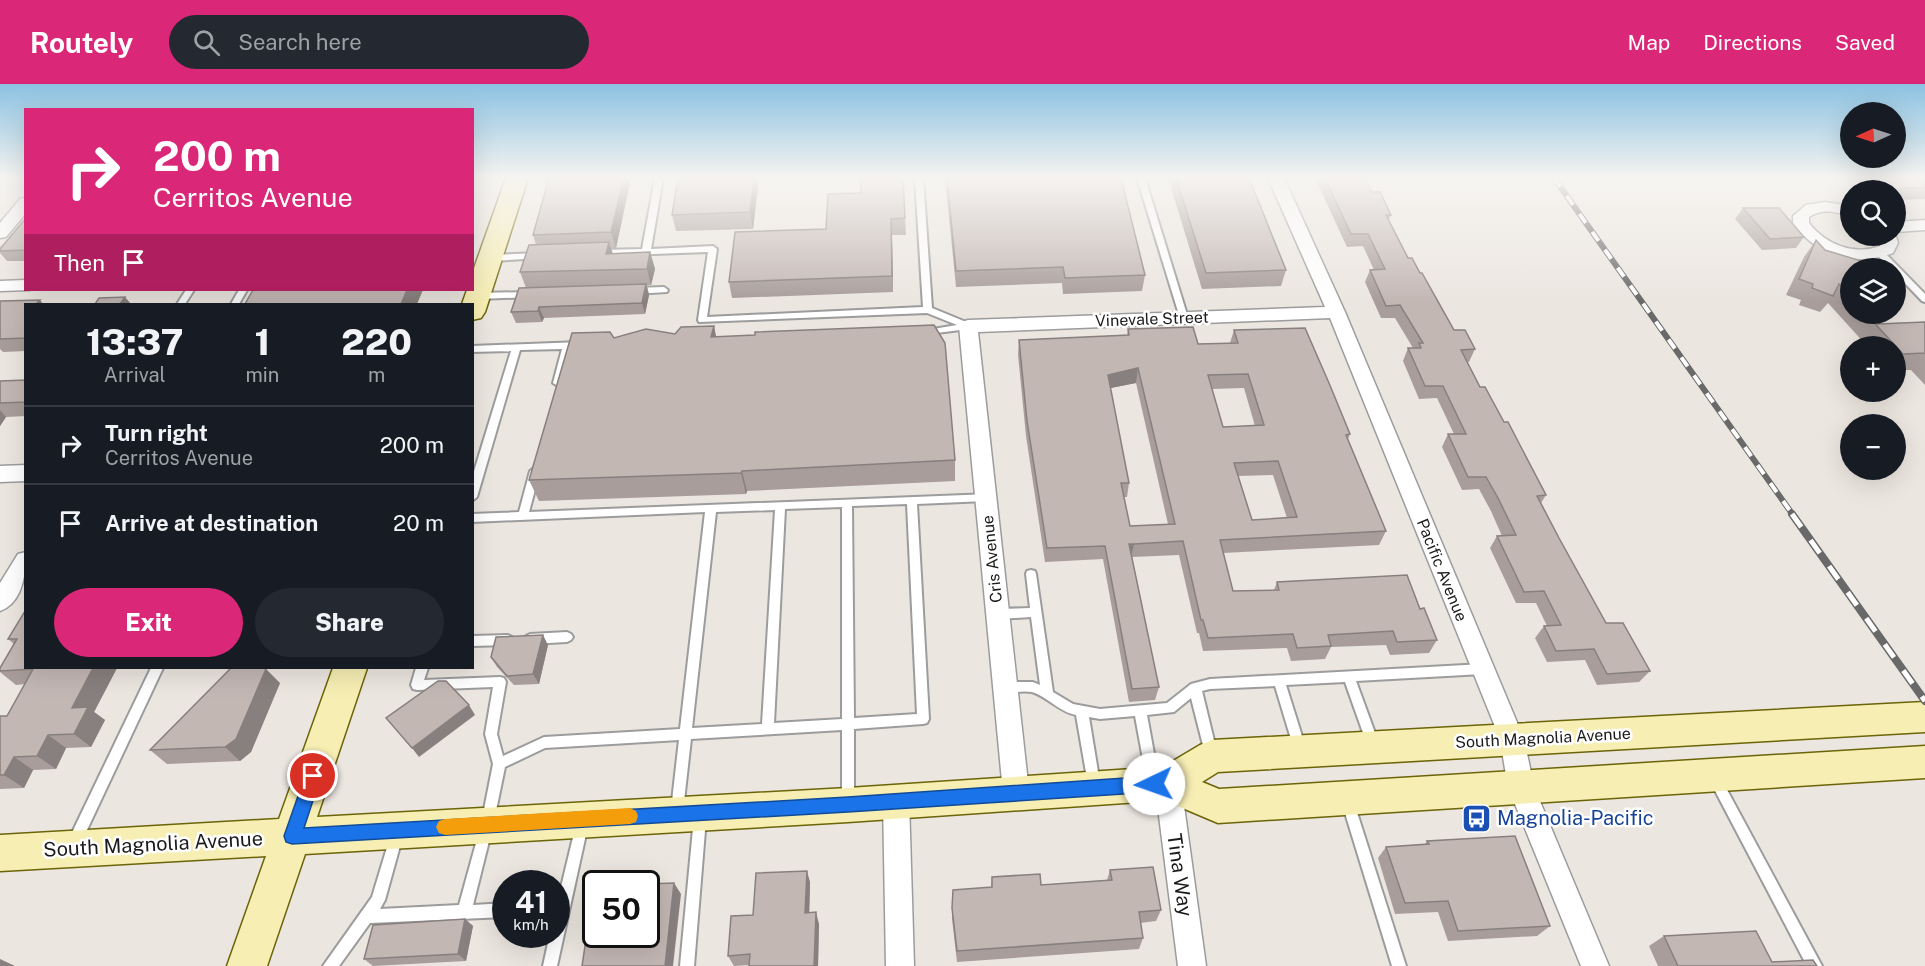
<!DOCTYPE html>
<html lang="en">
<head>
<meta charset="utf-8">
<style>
  body { margin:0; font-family:"Public Sans",sans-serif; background:#242831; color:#f1f3f6; height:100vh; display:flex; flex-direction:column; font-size:22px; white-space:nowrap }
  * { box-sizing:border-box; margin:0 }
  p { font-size:20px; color:#9ea1a6 }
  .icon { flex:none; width:33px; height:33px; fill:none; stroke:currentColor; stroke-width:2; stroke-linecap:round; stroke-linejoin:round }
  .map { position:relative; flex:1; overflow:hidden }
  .details { position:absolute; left:24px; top:219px; width:450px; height:366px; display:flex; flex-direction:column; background:#171b24; border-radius:0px; box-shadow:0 6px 24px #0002 }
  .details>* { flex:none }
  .banner { position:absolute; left:24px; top:24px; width:450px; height:183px; border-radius:0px; box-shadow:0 6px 24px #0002; background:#db2777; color:#fff; overflow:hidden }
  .needle { width:39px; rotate:267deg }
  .fabs { position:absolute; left:1840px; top:18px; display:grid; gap:12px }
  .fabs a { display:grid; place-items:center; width:66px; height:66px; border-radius:50%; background:#171b24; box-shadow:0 6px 24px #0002; font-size:30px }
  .speed { position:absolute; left:492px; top:786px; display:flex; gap:12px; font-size:30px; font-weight:700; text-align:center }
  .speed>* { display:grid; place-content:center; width:78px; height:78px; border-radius:50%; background:#171b24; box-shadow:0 6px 24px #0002; line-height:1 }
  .speed small { font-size:15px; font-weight:400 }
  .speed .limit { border:3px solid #111; border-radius:9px; background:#fff; color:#111 }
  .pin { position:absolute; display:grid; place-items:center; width:51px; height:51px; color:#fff; margin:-26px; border:3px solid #fff; border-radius:50%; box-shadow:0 2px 6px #0007 }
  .me { position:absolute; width:66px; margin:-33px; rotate:267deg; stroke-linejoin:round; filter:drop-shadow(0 0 4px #0008) }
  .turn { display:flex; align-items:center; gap:21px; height:126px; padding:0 30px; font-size:27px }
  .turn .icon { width:78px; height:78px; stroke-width:2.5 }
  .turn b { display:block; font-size:42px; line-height:51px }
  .then { display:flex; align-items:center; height:57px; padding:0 30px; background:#0003; gap:12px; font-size:22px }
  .eta { display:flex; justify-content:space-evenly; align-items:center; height:102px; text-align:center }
  .eta b { font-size:36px; font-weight:800; line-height:42px }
  .primary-button { display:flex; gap:12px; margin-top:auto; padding:12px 30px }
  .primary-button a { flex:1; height:69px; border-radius:36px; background:#db2777; color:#fff; font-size:24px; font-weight:800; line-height:69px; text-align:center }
  .primary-button a+a { background:#242831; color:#f1f3f6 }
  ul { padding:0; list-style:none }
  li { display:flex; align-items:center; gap:18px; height:78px; padding:0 30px; border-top:2px solid #363941 }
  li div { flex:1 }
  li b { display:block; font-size:22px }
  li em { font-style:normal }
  header { display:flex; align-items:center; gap:36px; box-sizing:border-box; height:84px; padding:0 30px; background:#db2777; color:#fff }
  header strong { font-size:28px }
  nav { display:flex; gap:33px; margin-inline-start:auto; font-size:21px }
  .search { width:420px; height:54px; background:#242831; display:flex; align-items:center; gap:15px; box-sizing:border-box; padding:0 21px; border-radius:33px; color:#9ea1a6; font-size:22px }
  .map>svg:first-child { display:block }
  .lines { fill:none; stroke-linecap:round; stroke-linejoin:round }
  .lane-casing { stroke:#9c9c9c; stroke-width:4 }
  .street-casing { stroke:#9c9c9c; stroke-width:3 }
  .secondary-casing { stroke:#6b6408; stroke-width:3 }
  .lane { fill:#fff; fill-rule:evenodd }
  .street { fill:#fff; fill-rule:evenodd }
  .secondary { fill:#f7eeb4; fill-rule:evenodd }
  .rail-far1-casing { stroke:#696969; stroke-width:6 }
  .rail-casing { stroke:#696969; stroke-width:8 }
  .rail-far1 { stroke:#fff; stroke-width:4; stroke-dasharray:11; stroke-linecap:butt }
  .rail { stroke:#fff; stroke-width:5; stroke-dasharray:16; stroke-linecap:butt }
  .wall { fill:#a89d9b; fill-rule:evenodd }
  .shaded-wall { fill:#88807e }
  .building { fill:#c3b7b4; stroke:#88807e; stroke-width:1.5; fill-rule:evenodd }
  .route { fill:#1a73e8; stroke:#114b97; stroke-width:1.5 }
  .slow { fill:#f59e0b }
  .labels { text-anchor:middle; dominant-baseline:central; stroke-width:5; stroke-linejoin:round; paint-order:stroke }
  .street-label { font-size:16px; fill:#1b1b1b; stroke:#fff }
  .near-transit-label { font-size:20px; fill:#164399; stroke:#fff; text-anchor:start }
  .near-street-label { font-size:20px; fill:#1b1b1b; stroke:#fff }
</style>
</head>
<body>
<header>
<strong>Routely</strong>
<div class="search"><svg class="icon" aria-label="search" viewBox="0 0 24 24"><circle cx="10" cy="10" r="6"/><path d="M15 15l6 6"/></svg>Search here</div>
<nav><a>Map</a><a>Directions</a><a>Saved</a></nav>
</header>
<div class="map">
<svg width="1925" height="882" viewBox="0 0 1925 882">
  <rect width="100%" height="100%" fill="#ece6e0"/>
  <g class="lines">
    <defs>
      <g id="lane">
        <polygon points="655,94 663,94 651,165 713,162 717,165 707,233 923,223 915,94 923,94 932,224 971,240 972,242 968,245 921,251 920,249 921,247 957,241 927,229 699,238 698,236 708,168 599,172 595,169 599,166 642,165"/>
        <polygon points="1137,94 1145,94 1188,234 1187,236 1184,237 1180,234"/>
        <polygon points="1880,166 1883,167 1925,210 1925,218 1922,217 1896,190 1896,184 1891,184 1877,171 1877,167"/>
        <polygon points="539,169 542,170 542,174 491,177 487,174 491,171"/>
        <polygon points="664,203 668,206 667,208 634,210 630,207 634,204"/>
        <polygon points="186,206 194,206 185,220 177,220"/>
        <polygon points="239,206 247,206 239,220 231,220"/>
        <polygon points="529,208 533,211 532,213 478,215 474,212 478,209"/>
        <polygon points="581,258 584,259 586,261 584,263 571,264 563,299 558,302 553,299 562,265 520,266 477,413 472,417 472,394 511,267 472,268 472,262"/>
        <path d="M535,383L540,387L529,428L990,410L991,413L986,417L917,420L929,635L927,639L923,640L854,645V717L852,721L848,723L844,721L842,717V646L691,655L683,726L682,730L677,732L672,730L671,726L679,656L545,664L505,683L493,741L473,821L506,819V833L370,839L339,882H323L372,813L392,747L397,745L402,747L403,751L385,816L380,825L459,821L481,741L493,680L485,650L493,603L417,606L413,605L411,601L416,584H428L424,596L500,593L504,594L506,598L497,650L503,672L544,653L680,645L705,428L472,438V430L519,428L530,387ZM907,420L917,630L854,634L852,422ZM842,423V635L774,639L785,425ZM775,426L762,640L692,644L716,428Z"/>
        <path d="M1031,486L1035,487L1036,490L1053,608L1073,620L1100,625L1167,619L1191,600L1210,595L1483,580L1487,581L1489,585L1487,589L1483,590L1356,597L1379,660L1377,664L1373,666L1369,664L1367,660L1345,598L1286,601L1306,665L1304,669L1300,671L1296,669L1294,665L1275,602L1210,605L1202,607L1217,669L1215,673L1211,675L1207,673L1205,669L1191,614L1174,628L1147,631L1159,697L1157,701L1153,703L1149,701L1147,697L1135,632L1100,635L1089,633L1100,700L1098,704L1094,706L1090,704L1088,700L1076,631C1059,628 1048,613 1032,608C1022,606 1011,610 1002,607L1000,603L1002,599L1006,598H1033L1040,601L1031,533L998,535L994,533L992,530L994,527L998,525L1030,524L1026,490L1027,487Z"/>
        <polygon points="567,548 571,550 573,553 571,556 567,558 530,560 526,558 524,555 526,552 530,550"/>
        <polygon points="508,551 512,553 514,556 512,559 508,561 472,562 472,552"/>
        <polygon points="151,584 163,584 79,763 74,765 69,763 67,759 69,755"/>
        <polygon points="1715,689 1719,691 1822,882 1807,882 1711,699 1709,695 1711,691"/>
        <polygon points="1348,713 1352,715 1354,719 1406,882 1392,882 1342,719 1344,715"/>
        <polygon points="700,728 705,730 706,734 694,882 680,882 694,734 695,730"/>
        <polygon points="582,735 587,737 588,741 557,882 543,882 550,850 556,850 556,824 576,741 577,737"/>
      </g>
      <g id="street">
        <polygon points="1268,94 1284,94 1345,228 1524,655 1534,703 1609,882 1581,882 1508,703 1500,655 1330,234 978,248 1029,708 1025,716 1016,720 1007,716 1003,708 959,242 962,238 968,236 1325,223"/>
        <polygon points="26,113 26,129 6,153 0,154 0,139 20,115"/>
        <path d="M1825,118L1851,122V132C1836,128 1822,124 1809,133V139C1825,160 1854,172 1880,162V152H1896L1898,159L1893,169C1855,183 1816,172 1793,139V132L1806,121Z"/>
        <polygon points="1925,136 1925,146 1896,148 1896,138"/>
        <polygon points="26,196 26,206 30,206 0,207 0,197"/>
        <polygon points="26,381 26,397 0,398 0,382"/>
        <path d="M26,468C26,488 23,519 0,527V499L18,470Z"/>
        <polygon points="1168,688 1177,692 1181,700 1206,882 1178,882 1155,700 1159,692"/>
        <polygon points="896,704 905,708 909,716 914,882 886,882 883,716 887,708"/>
      </g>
      <g id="secondary">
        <polygon points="506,94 528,94 485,228 481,234 472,236 472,220 462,220 467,206 472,206 472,190"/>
        <polygon points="333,584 367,584 317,733 848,704 1163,683 1200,661 1212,656 1925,618 1925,648 1218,688 1202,698 1219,705 1925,662 1925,694 1218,739 1166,717 1154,717 848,738 305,770 267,882 227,882 266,772 0,787 0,751 279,735"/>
      </g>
    </defs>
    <!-- lane casing -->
    <use href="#lane" class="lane-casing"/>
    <!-- street casing -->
    <use href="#street" class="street-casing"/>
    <!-- secondary casing -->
    <use href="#secondary" class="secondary-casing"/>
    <!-- lane -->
    <use href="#lane" class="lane"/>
    <!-- street -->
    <use href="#street" class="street"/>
    <!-- secondary -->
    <use href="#secondary" class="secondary"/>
    <defs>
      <polyline id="rail-far1" points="1554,94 1793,431"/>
      <polyline id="rail" points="1792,430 1925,617"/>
    </defs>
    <!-- rail-far1 casing -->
    <use href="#rail-far1" class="rail-far1-casing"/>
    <!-- rail casing -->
    <use href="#rail" class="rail-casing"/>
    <!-- rail-far1 -->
    <use href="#rail-far1" class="rail-far1"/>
    <!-- rail -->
    <use href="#rail" class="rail"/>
  </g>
  <!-- wall -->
  <g class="wall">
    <polygon points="631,94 616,164 611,164 613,170 650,168 655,185 651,201 647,201 649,211 645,230 544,234 542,238 516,239 511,228 526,204 520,188 536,161 533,151"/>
    <polygon points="759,94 753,145 676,147 672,131"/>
    <polygon points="903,94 906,151 892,151 893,208 732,214 729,198 826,145 861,109"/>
    <polygon points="945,94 1121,94 1145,191 1142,207 1063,210 1062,199 956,203"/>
    <polygon points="1168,94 1249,94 1286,186 1281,202 1202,205"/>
    <polygon points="1315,94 1365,94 1372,108 1391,131 1389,136 1408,174 1420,189 1454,246 1475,265 1469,278 1467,278 1480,303 1504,338 1546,411 1541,419 1559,454 1606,539 1650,587 1639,598 1597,601 1585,576 1547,578 1535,554 1544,542 1547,542 1536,519 1516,519 1490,464 1497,452 1502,452 1491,427 1479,405 1462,406 1442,363 1448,350 1454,350 1437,314 1419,315 1403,277 1408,264 1413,264 1395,234 1381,234 1365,198 1370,186 1374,186 1363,162 1347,163"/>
    <polygon points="1925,94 1925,115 1896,116 1896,106 1864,106 1852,95"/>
    <polygon points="1743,124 1804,153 1796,164 1762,166 1735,135"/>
    <polygon points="26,134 26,177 7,177 0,169 0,165"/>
    <polygon points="1816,156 1825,166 1851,184 1851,230 1882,230 1878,240 1925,238 1925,301 1911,286 1896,286 1896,262 1867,262 1828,219 1820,228 1799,221 1801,216 1786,211 1804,173"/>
    <polygon points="0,217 26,220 26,267 3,268 0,265"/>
    <polygon points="714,242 716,253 955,376 955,397 747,407 746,410 539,417 529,396 614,254 675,250"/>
    <path d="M1128,245L1198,260L1230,259L1234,246L1350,350L1348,355L1386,447L1379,461L1223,469L1233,507L1274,506L1277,498L1420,525L1437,556L1429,569L1390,571L1386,561L1331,563L1325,575L1291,577L1287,564L1203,567L1199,549H1197L1179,471L1132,473L1159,603L1155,616L1129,618L1103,475L1045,478L1026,352L1018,271L1019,256L1127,251ZM1136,299L1168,440L1130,442L1124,413H1127L1129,399L1110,304ZM1244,304L1255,342L1223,343L1212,305ZM1273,391L1287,434L1252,436L1238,392Z"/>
    <polygon points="26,296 26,332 6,333 0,342 0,297"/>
    <polygon points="25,527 117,584 94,628 105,636 91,663 66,664 56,685 33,686 24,704 0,705 0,632 7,632 25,600 16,601 0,588 0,584 14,560 8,555"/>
    <polygon points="548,561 539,600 514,601 497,583 491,573"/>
    <polygon points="280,599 251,668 240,677 167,680 150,666"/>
    <polygon points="1427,757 1550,842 1537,852 1448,857 1438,828 1395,830 1378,774 1386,763 1425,760"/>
    <polygon points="1110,786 1161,826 1156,837 1140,839 1143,854 1139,865 957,878 952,835 952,824 991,803 992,793 1041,801 1107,796"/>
    <polygon points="810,798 809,829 819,840 818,882 749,882 750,881 734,882 728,872 753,831"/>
    <polygon points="465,835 473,842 466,877 373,882 364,875"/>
    <polygon points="1664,852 1772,878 1817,882 1658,882 1649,862"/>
  </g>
  <!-- shaded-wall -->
  <g class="shaded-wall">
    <polygon points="624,94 631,94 616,164 611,148"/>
    <polygon points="754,94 759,94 753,145 750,128"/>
    <polygon points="891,135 892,151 893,208 892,192"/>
    <polygon points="609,158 614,174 611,186 606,170"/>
    <polygon points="650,168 655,185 651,201 647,185"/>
    <polygon points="646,200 649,211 645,230 642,219"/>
    <polygon points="407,206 423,206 417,220 401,220"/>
    <polygon points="125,213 131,220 120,220"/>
    <polygon points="40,216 43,220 36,220"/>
    <polygon points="539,223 544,234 542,238 538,227"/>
    <polygon points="714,242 718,263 711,253"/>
    <polygon points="1138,284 1136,299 1106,305 1108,291"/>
    <polygon points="0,326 6,333 0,342"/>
    <polygon points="742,387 747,407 746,410 741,389"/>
    <polygon points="1129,460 1134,460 1131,474"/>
    <polygon points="543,551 548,561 539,600 533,590"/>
    <polygon points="93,584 117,584 94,628 105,636 91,663 74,650 72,624"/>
    <polygon points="266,585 280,599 251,668 240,677 225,663"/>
    <polygon points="469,621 475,631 419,673 412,664"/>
    <polygon points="48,651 66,664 56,685 37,672"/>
    <polygon points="14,673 33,686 24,704 4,691"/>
    <polygon points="807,787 810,798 809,840 805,829"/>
    <polygon points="674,799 681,810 673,882 665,882"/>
    <polygon points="816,828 819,840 818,882 814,882"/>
    <polygon points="465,835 473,842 466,877 458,870"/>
    <polygon points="0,875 15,882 0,882"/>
  </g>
  <!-- building -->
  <g class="building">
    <polygon points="549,94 624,94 611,148 533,151"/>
    <polygon points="678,94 754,94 750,128 672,131"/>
    <polygon points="860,94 903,94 905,134 891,135 892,192 729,198 735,148 826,145 828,110 861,109"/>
    <polygon points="947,94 1121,94 1145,191 1065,194 1063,183 956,187"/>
    <polygon points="1176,94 1249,94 1286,186 1206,189"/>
    <polygon points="1325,94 1365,94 1372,108 1380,108 1391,131 1386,131 1408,174 1412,174 1420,189 1422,189 1454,246 1465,246 1475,265 1461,266 1480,303 1485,303 1504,338 1508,338 1522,365 1546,411 1537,412 1559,454 1606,539 1623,539 1650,587 1607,590 1594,565 1556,567 1544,542 1561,541 1544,507 1524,508 1497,452 1516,451 1498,414 1486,393 1468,393 1448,350 1466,350 1443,302 1425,302 1408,264 1421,264 1419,259 1423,259 1400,221 1386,222 1370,186 1385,185 1368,150 1351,150"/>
    <polygon points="1871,94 1925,94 1925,104 1882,105"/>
    <polygon points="1743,124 1779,124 1804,153 1770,155"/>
    <polygon points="26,134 26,166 0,167 0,165"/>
    <polygon points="1816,156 1825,166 1884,184 1851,184 1851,214 1839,200 1833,212 1812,204 1813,200 1799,195"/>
    <polygon points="609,158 606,170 650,168 647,185 520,188 529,161"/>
    <polygon points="646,200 642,219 539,223 538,227 511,228 519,204"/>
    <polygon points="253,206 407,206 401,220 245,220"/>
    <polygon points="125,213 120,220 95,220 99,214"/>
    <polygon points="40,216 36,220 26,220 26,254 0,255 0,217"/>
    <polygon points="1866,230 1882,230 1878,240 1925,238 1925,269 1903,270"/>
    <polygon points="934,241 945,259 955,376 742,387 741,389 529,396 572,249 610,248 614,254 646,245 675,250 681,243 714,242 711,253 755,251 755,248"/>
    <path d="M1193,243L1198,260L1238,259L1234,246L1305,244L1329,299L1350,350L1346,351L1386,447L1220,456L1233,507L1279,506L1277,498L1407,491L1420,525L1424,524L1437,556L1397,558L1393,547L1328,551L1331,562L1297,564L1293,550L1208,554L1203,536H1201L1183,457L1134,460H1129L1159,603L1132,605L1105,462L1047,464L1027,337L1019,256L1129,251L1128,245ZM1138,284L1175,440L1130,442L1121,399H1129L1108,291ZM1248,290L1264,341L1223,343L1208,291ZM1278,377L1297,433L1252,436L1234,379Z"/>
    <polygon points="26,296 26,318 0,319 0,297"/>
    <polygon points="25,527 26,584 93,584 72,624 88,623 74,650 48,651 37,672 14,673 4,691 0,691 0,632 7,632 33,585 0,587 0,584 17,555 8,555"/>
    <polygon points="543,551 533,590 507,592 491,573 496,553"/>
    <polygon points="231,584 263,584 266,585 236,655 225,663 150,666"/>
    <polygon points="438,597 446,597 469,621 412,664 386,634"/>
    <polygon points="1515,752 1550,842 1458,847 1448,817 1405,819 1386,763 1429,760 1427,757"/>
    <polygon points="1153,783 1161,826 1139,828 1143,854 957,867 952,824 953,806 992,803 992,793 1040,790 1041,801 1112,796 1110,786"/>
    <polygon points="807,787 805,829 816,828 814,882 749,882 750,870 728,872 731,832 753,831 756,789"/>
    <polygon points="674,799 665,882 582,882 594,803 596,803 596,850 646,850 646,800"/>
    <polygon points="465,835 458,870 364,875 373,841"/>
    <polygon points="1756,847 1772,878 1813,876 1817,882 1678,882 1664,852"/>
  </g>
  <!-- sky -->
  <linearGradient id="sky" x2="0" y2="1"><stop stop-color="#8bc2e2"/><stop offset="0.43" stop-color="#f6f4f1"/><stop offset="1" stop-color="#f6f4f1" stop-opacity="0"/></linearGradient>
  <rect width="1925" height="218" fill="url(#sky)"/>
  <!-- route -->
  <polygon class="route" points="313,685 319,687 321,692 304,744 848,713 1154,692 1160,695 1162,700 1160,705 1154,708 848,728 292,760 286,758 284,752 305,692 307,687"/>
  <!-- slow -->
  <polygon class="slow" points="630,724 636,727 638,732 636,738 630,740 445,751 439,749 436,743 439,737 445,735"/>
  <!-- icons -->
  <defs>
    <symbol id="bus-square" viewBox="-11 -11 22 22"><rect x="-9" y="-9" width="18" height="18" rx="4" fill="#1a4fb4" stroke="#fff"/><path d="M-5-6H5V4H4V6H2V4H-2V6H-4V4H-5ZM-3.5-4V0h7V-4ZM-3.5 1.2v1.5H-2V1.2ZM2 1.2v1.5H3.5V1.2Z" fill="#fff"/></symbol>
  </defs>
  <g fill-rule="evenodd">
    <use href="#bus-square" x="1460" y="718" width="33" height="33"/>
  </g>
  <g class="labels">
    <!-- street labels -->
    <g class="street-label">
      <text transform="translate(1152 235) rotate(-2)">Vinevale Street</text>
      <text transform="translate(992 475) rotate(-96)">Cris Avenue</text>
      <text transform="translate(1442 486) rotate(68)">Pacific Avenue</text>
      <text transform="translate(1543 654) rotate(-3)">South Magnolia Avenue</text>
    </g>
    <!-- near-transit labels -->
    <g class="near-transit-label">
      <text x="1497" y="734">Magnolia-Pacific</text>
    </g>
    <!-- near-street labels -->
    <g class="near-street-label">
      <text transform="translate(153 760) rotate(-3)">South Magnolia Avenue</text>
      <text transform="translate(1180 791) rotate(82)">Tina Way</text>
    </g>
  </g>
</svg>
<div class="fabs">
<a><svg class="needle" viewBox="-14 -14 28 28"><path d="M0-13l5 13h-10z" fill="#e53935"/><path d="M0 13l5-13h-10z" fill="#9ea1a6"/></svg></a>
<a><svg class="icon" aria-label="search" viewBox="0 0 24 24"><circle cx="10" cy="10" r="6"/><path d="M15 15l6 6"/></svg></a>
<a><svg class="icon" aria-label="layers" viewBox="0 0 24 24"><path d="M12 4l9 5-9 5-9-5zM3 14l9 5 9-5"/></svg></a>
<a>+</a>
<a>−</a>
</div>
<div class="speed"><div>41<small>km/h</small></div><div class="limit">50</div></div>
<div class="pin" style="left:313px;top:692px;background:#d93025"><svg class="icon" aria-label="arrive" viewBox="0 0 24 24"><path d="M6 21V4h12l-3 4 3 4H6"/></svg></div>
<svg class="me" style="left:1154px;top:700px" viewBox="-20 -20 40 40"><circle r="19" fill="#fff"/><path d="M0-13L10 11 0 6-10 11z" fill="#1a73e8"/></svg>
<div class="banner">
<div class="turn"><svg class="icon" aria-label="right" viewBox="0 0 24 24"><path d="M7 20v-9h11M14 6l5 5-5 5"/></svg><div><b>200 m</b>Cerritos Avenue</div></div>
<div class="then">Then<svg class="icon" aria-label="arrive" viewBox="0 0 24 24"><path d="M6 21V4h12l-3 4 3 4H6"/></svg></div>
</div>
<section class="details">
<div class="eta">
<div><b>13:37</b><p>Arrival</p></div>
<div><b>1</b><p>min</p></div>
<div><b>220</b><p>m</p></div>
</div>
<ul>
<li><svg class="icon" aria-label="right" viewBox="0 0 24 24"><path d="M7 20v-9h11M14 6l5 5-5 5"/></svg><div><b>Turn right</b><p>Cerritos Avenue</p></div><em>200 m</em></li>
<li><svg class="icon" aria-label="arrive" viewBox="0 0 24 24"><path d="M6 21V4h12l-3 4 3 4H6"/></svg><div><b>Arrive at destination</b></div><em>20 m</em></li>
</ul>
<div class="primary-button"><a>Exit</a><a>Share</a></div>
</section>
</div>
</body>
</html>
